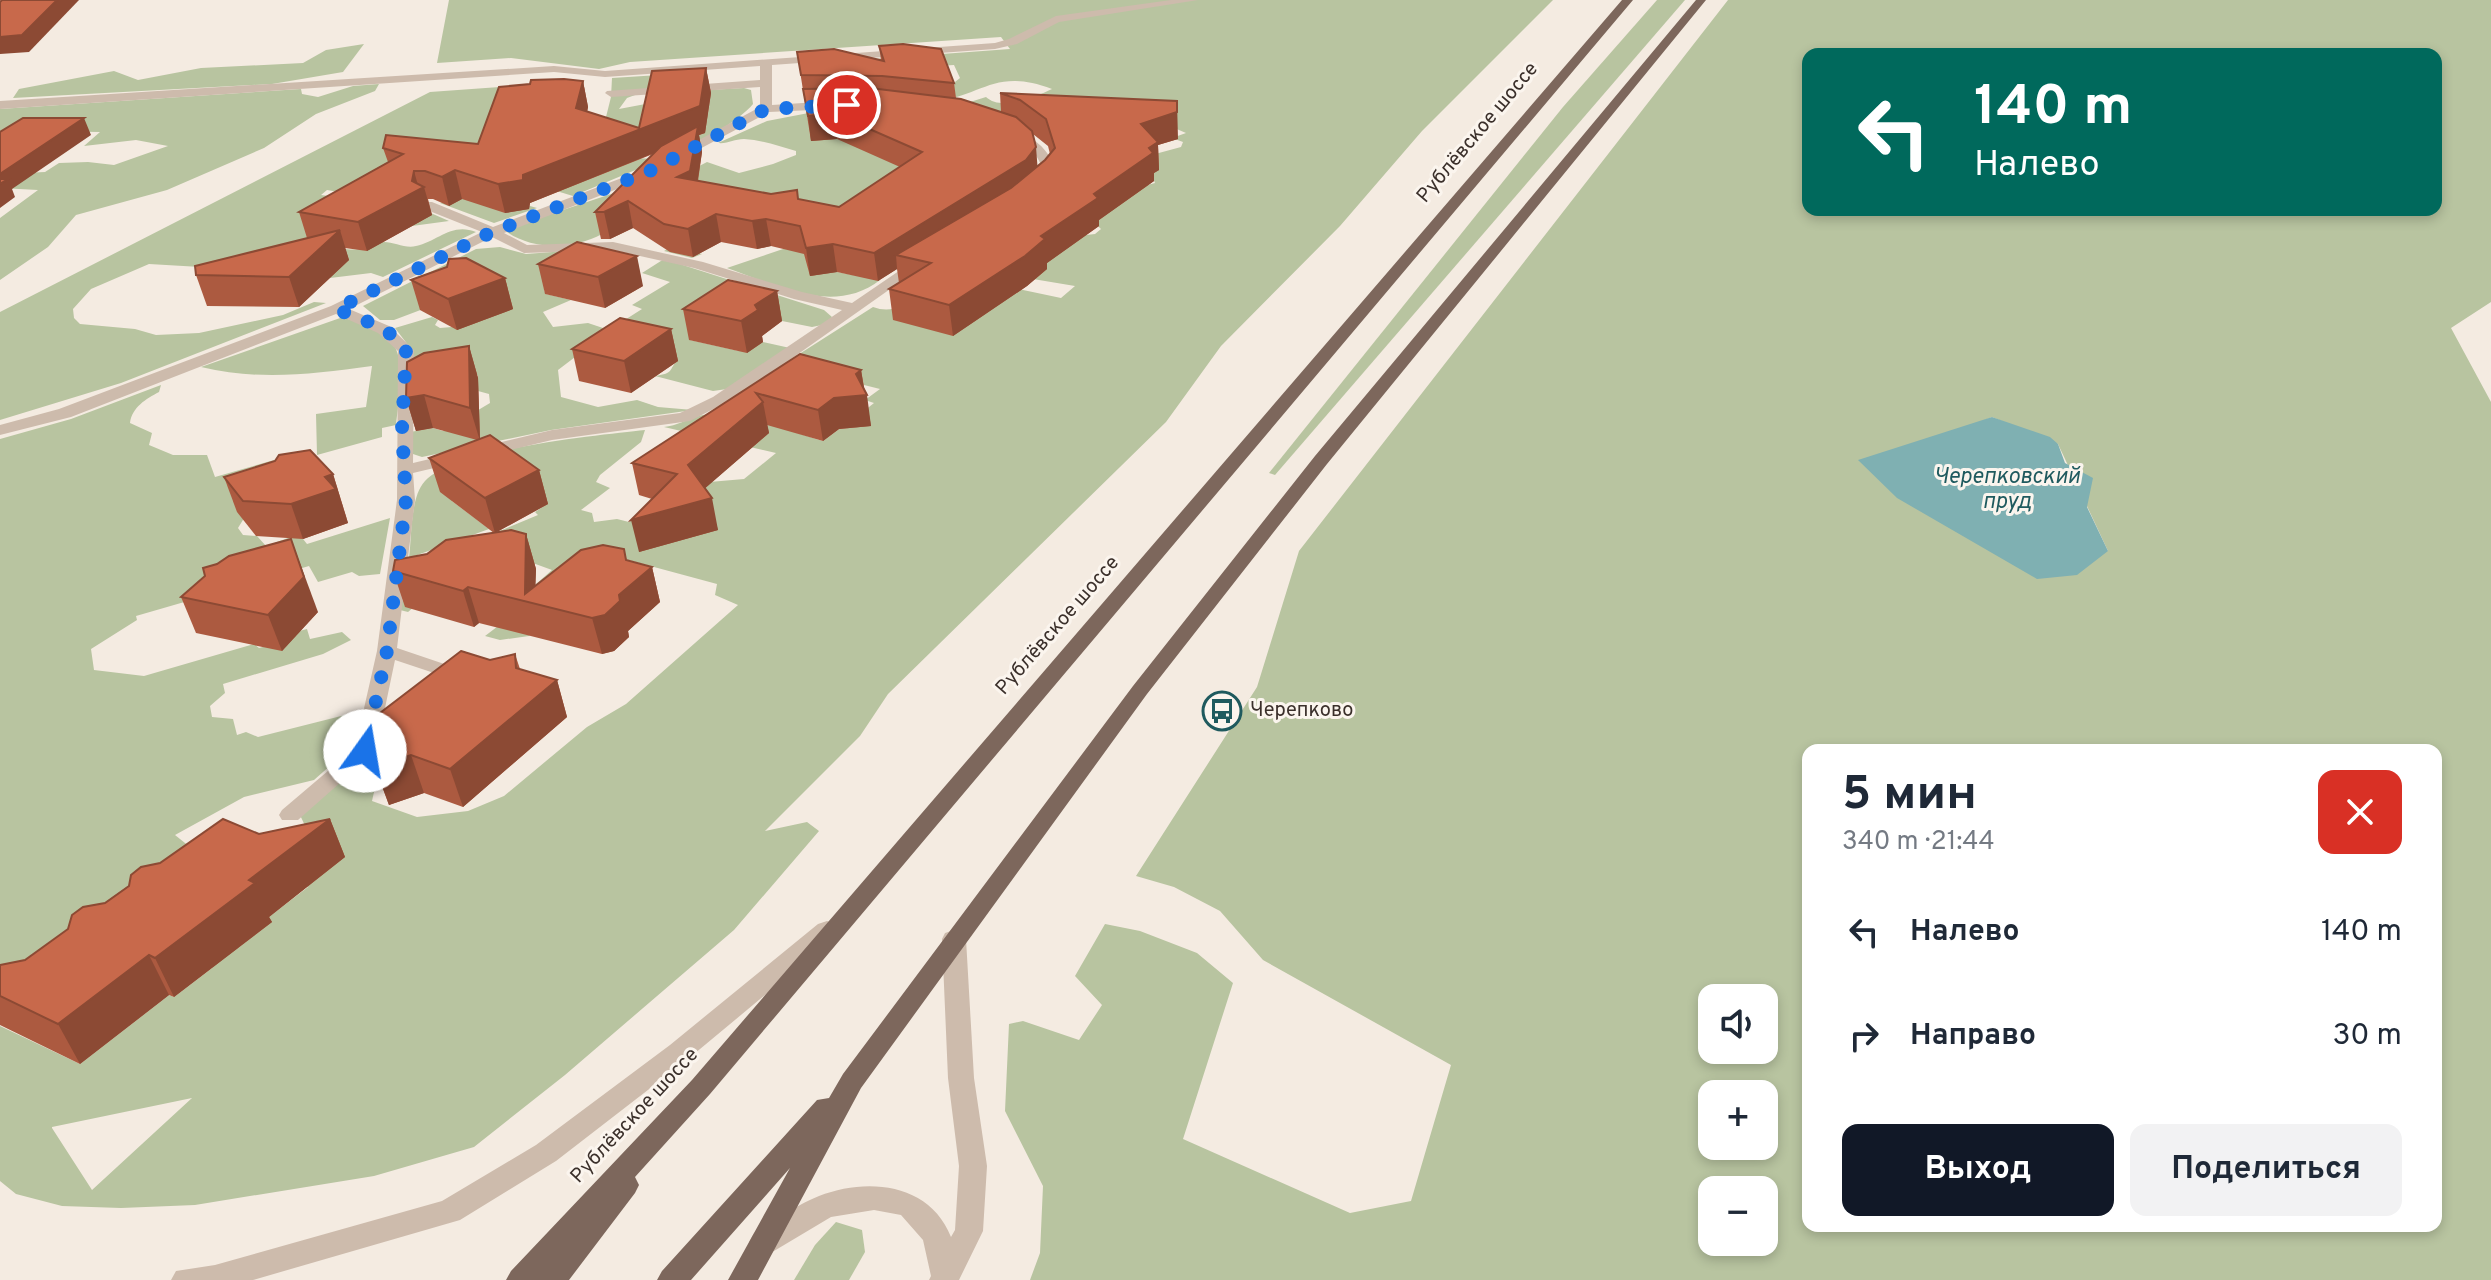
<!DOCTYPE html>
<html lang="ru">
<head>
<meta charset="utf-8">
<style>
  body { margin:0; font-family:Overpass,sans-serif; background:#f2f2f3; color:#1f2937; height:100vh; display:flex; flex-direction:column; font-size:30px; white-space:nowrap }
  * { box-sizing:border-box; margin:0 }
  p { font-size:26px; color:#747a83 }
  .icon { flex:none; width:44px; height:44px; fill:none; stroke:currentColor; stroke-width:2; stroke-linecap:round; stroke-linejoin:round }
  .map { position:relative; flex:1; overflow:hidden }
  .details { position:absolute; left:1802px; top:744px; width:640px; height:488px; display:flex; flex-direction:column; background:#fff; border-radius:16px; box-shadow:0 4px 12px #0003 }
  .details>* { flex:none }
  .banner { position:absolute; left:1802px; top:48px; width:640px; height:168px; border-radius:16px; box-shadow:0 4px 12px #0003; background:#00695c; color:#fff; overflow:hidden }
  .controls { position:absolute; left:1698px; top:984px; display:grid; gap:16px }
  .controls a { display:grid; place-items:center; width:80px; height:80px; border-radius:16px; background:#fff; box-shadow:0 4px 12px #0003; font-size:40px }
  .pin { position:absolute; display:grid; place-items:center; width:68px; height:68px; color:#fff; margin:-34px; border:4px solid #fff; border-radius:50%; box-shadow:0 2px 8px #0007 }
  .me { position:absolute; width:88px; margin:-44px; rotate:13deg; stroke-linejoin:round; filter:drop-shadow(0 0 6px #0008) }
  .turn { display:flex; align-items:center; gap:28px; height:168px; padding:0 40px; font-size:36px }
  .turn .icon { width:104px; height:104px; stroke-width:2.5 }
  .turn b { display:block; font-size:56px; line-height:68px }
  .round { display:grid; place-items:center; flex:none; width:84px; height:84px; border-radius:16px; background:#f2f2f3 }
  .overview { display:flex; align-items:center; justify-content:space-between; height:136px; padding:0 40px }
  h1 { font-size:48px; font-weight:700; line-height:60px }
  .cta { display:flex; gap:16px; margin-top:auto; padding:16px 40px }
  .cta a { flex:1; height:92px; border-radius:16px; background:#111827; color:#fff; font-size:32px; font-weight:700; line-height:92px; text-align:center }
  .cta a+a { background:#f2f2f3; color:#1f2937 }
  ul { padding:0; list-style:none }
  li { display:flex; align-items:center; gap:24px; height:104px; padding:0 40px }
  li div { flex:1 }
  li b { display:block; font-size:30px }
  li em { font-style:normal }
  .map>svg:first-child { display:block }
  .green { fill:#b8c4a0; fill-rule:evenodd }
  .water { fill:#7fb0b2 }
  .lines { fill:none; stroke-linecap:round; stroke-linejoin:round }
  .minor { fill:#cdbbac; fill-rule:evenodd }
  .major { fill:#7d675c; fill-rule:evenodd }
  .wall { fill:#ac5a40; fill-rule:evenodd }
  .shaded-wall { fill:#8c4a34 }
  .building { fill:#c8694b; stroke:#8c4a34; stroke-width:2 }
  .route { stroke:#1a73e8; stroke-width:14; stroke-dasharray:0 25.2 }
  .labels { text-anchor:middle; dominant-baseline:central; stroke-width:6; stroke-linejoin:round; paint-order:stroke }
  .street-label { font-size:20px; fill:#3b302b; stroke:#fbf5ee }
  .poi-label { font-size:20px; fill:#3b302b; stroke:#fbf5ee; text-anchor:start }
  .water-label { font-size:22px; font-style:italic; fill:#1f5a5e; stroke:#fbf5ee }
</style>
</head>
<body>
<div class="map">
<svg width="2491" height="1280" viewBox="0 0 2491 1280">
  <rect width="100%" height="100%" fill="#f4ebe1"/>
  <!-- green -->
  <g class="green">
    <path d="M449,0H1553L1422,131L1340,226L1221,346L1166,422L888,694L860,736L765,831L807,822L819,831L734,930L565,1075L474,1147L374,1176L195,1205L121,1208L62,1206L16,1194L0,1181V1026L80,1064L169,995L174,997L212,968L232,946L238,948L271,922L266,919L308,887L307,830L300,815L349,774L376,783L372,801L417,817L468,811L504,796L587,727L626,704L738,605L715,595L717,584L617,557L529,636L500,640L485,636L523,607L527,592L552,570L530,562L415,606L408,612L392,608L495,533L538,515L535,512L547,504L452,501L489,529L409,558C412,536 410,497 425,481C454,449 600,435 645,430L641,442L600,475L596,482L610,488L581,510L592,513L594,522L617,519L629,522L698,483L744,479L776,453L664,427C677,426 687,419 699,416C731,407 791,432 823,441L839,429L856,427L864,411L874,403L865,400L880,389L848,381L727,400L873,307C902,318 923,290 943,273L1061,298L1075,286L1027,278L1078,236L1095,234L1101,229L1095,223L1140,187L1155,183L1144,157L1181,147L1183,142L1172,138L1186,133L1165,124L997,118L954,107L986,97C1001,111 1033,98 1052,89C993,67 984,97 930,102L960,78L954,65L921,67L860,60L1010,49L1001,37L630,62L599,69L511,58L437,63ZM192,1098L92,1190L52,1128V1127Z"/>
    <polygon points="1657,0 1685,0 1275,475 1269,473 1563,107"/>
    <path d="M1728,0H2491V302L2451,328L2491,402V1280H1030L1040,1253L1043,1186L1005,1111L1009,1024L1023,1021L1079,1040L1102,1005L1075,976L1105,924L1140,931L1197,953L1233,983L1183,1139L1350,1213L1411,1201L1451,1065L1263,960L1220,911L1174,887L1136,876L1257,687L1299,551ZM1808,54H2436V210H1808ZM1992,417L2058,444L2108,551L1968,427ZM1808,750H2436V1226H1808ZM1712,998H1764V1050H1712ZM1712,1094H1764V1146H1712ZM1712,1190H1764V1242H1712Z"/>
    <polygon points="364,44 343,72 272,84 13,98 19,89 114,71 138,80 201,68 303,63 326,50"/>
    <path d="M675,74V80L627,98L619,109L656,102L654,117L708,113L710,98L691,91L744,88L751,90L753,104C740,120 694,148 673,153C658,156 645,153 630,158L662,159L573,196L540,186L519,210L530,206L537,208L494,223L440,203L457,198L362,196L327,190L321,195L417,207L449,221L412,226L340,248C366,253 363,244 384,242C394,242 406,249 416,246C438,241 452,222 476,232L383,277L371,273L330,278L269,271L149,264L91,289L73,309L74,318L80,324L135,329L156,335L199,333L283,315L314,302L326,303L121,383L0,420V312L430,92L513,86L603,129L611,97L612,78Z"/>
    <polygon points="379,84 375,91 316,114 264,148 167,190 76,215 48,247 0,280 0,218 38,190 0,188 24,173 45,172 59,163 88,162 114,165 168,146 136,140 84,146 100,132 32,131 0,138 0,109 301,89 302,94 318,97 353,86"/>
    <path d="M819,111L820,140L838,138L906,164L837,272L880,280C834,316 776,285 727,268L783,249L809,225L677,249L702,254L692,258L664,251L729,214L724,208L602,234C574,249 535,251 507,232L530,221L623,190L682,175L707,162L739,173L773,164L796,155V151C779,146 762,140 744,139C734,139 728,144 718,143L767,121Z"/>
    <path d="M500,247L526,254L579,250L553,285L544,290L546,294L571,300L543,312L553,327L588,323L609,330L642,309L632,305L670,282L642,273L664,259L824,310L832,317L827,324L812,327L782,321L690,340L739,351L763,342L790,348L727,389L713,391L655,376C675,373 668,370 677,361L579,354L558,370L561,397L598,407L637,400L658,407L693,410L551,430L422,457L413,454L410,432L433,428L443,431L490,403L489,394L478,391V375L411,385V349L395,328L432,317L438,320L435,325L440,328L452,327L455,297L394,320H380L363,306L476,249Z"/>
    <path d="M343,317C356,322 372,327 384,335C410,350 398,401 396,425L382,428V437L317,455L316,414L366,407L372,366C311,374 261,381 201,367Z"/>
    <path d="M161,385L159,392C146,399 132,407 130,423L152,433L149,445L173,455H207L215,477L281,458L238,528L243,535L257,536L266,546L299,534L307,544L390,518L380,574L359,576L352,572L318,582L309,566L136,616L137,620L91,649L94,670L144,676L254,644L259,648L274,644L277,637L307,629L310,639L342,632L351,640L323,654L223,684L225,693L210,706L212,717L233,719L237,735L246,732L258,737L361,711L359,740L314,780L244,797L175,835L195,851L0,1009V439L71,419Z"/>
    <polygon points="836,1222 862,1230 865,1252 849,1280 794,1280 815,1245"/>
  </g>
  <!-- water -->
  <polygon class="water" points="1992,417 2050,437 2058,444 2065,463 2093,478 2087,507 2108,551 2077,575 2037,579 1897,498 1858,460"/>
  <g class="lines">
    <!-- minor -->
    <g class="minor">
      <polygon points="1171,0 1198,0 1059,22 1017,44 995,49 772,65 772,105 834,101 840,105 834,109 769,112 677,161 673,160 673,154 760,107 760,87 611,97 605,93 607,91 760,80 760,66 605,77 554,72 0,109 0,101 554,66 605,71 995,43 1009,39 1056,16"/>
      <path d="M1013,130C1034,137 1051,150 1055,172L1049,186L1037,183L1043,172C1039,152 1026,145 1009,137L1007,134Z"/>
      <path d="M648,168L653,169V175L504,233L527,245L613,242L703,262L802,292L852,303L915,260L920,259L927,263L767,376L725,403L690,421L552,440L413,473L415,500L397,648L462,670L465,674L455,680L395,660L376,751L298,820H282L279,815L282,810L355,748L377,651L397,500L398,351L378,333L336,314L71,417L0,435V425L59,409L331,306L482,232L422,208V202H432L493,227ZM492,237L524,253L613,250L694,268L794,299L842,310L713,397L680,413L552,430L413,463L414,350L389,326L349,309Z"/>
      <polygon points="827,921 836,924 839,930 836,936 688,1059 556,1161 460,1220 253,1280 171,1280 176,1271 215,1265 442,1201 536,1145 670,1045 818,924"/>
      <path d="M954,930L963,933L966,939L974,1078L987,1166L983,1231L959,1280H929L931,1276L923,1240L901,1215L874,1210L831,1217L774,1251L764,1254L754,1251L749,1242L754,1233C775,1221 796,1205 819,1196C867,1177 930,1183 951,1237L955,1230L959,1166L948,1078L942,939L945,933Z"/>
    </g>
    <!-- major -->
    <g class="major">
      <polygon points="1622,0 1633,0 710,1094 635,1177 639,1185 635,1193 569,1280 506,1280 511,1271 692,1080"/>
      <polygon points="1696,0 1706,0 1327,464 1147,694 861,1088 758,1280 728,1280 790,1168 691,1280 657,1280 662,1271 817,1100 829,1098 843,1074 1133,686 1315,456"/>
    </g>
  </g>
  <!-- wall -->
  <g class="wall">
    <path d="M879,46L954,83L956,98L1001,112L1000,93L1178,139L1158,145L1159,170L1154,173V181L1099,220V226L1047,263V269L1027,286L953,336L893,320L889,289L899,283L897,269L878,281L837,272L810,276L804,254L771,246L757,249L721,242L693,257L670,252L633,228L610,239H601L595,212L653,154L530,203L529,209L505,213L462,199L449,206L433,199H428L432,215L367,251L345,248L349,260L299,307L207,306L196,275L307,238L299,212L388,162L383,148L478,144L583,81L588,107L587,112L639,128L706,68L711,93L705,133L699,135L702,152L698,181L839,207L900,167L837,139L811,141L797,52L881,60ZM1033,134L1048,146L1050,154L1045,160L1037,167Z"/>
    <polygon points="538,264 643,286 605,308 545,294"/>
    <polygon points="505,278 513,309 457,330 420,310 411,280"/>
    <polygon points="777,291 782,321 762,336 763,342 747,353 689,340 683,309"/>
    <polygon points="671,329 678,361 631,393 579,381 572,349"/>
    <polygon points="469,346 478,378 480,439 539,470 548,504 495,533 526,534 536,569 535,585 626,561 652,567 660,602 628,631 629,637 614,651 602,654 479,623 474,627 405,607 393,571 427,554 494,533 440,492 429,458 477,440 433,428 416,431 406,398"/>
    <polygon points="800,354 861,370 871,426 839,429 823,441 767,425 769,433 705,488 718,530 639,552 652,499 639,495 632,463"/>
    <polygon points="333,474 348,523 303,539 256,536 237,512 224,477"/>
    <polygon points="181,597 318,612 282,651 196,633"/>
    <polygon points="515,654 520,669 557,680 567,717 463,807 424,793 389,805 379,778 364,773 350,736 490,660"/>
    <polygon points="330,819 345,857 269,917 272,922 174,997 169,995 80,1064 0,1025 0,965 25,960 160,863 259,834"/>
  </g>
  <!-- shaded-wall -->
  <g class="shaded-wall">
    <polygon points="57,0 79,0 29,52 0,54 0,37"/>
    <polygon points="706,68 711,93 705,133 699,135 702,152 695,197 677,177 696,136 530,203 529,209 505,213 498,184 700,106"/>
    <polygon points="583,81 588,107 582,135 576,108"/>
    <polygon points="1177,101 1178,139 1158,145 1159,170 1154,173 1154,181 1099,220 1099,226 1047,263 1047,269 1027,286 953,336 949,305 1041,236 1094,194 1141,124"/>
    <polygon points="833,113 837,139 811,141 808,116"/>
    <polygon points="84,118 91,135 12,189 15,197 0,208 0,174"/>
    <polygon points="1036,147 1038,173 896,255 897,269 878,281 874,253"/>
    <polygon points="455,170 462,199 449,206 442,177"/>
    <polygon points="414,171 419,189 424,187 432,215 367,251 358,222 412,181"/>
    <polygon points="628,201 633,228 610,239 604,212"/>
    <polygon points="716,214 721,242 693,257 688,229"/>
    <polygon points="766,219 771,246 757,249 752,221"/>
    <polygon points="340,230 349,260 299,307 289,277"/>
    <polygon points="833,244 837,272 810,276 806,248"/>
    <polygon points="637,256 643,286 605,308 598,277"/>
    <polygon points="505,278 513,309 457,330 448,299"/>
    <polygon points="777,291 782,321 762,336 763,342 747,353 741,321 755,305"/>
    <polygon points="671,329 678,361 631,393 624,361"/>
    <polygon points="469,346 478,378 480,441 470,408"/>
    <polygon points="861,370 865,395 867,395 871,426 839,429 823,441 818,410 856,374"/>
    <polygon points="424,395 433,428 416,431 406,398"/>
    <polygon points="763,402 769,433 695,497 688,465"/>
    <polygon points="539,470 548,504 495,533 485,498"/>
    <polygon points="333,474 348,523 303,539 291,504 325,477"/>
    <polygon points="712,498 718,530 639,552 631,520"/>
    <polygon points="526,534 536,569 535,604 525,594"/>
    <polygon points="291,539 318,612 282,651 268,615"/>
    <polygon points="624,549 632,584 652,567 660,602 628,631 629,637 614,651 602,654 592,618 619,595"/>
    <polygon points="468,587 479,623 474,627 463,591"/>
    <polygon points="557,680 567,717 463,807 450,769"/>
    <polygon points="411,755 424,793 389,805 375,767"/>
    <polygon points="330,819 345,857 269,917 272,922 174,997 155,958 249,880"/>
    <polygon points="149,955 169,995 80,1064 58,1024"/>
  </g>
  <!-- building -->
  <g class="building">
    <polygon points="2,0 57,0 22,35 0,37 0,2"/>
    <polygon points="903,44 941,49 954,83 882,76 801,75 797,52 834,49 884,61 879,46"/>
    <polygon points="706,68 700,106 523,175 523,180 498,184 455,170 442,177 425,171 414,171 412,181 424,187 358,222 299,212 403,154 383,148 386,135 478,144 499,87 530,84 531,80 564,79 583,81 576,108 639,128 652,71"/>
    <polygon points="870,88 961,99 1016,117 1032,131 1036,147 1026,160 874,253 833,244 806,248 800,226 766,219 752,221 716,214 688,229 664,224 628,201 604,212 595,212 661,146 698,126 690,171 677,177 771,194 797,190 798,199 839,207 922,152 833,113 808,116 803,89"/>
    <polygon points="1000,93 1177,101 1177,112 1141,124 1158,142 1149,148 1153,153 1094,194 1098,198 1041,236 1045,239 1025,256 949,305 889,289 931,263 896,255 1011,188 1045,160 1055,148 1046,119 1020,100"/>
    <polygon points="23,118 84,118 0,174 0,132"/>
    <polygon points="0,179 8,179 0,184"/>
    <polygon points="340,230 289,277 196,275 195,266"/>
    <polygon points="577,242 637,256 598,277 538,264"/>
    <polygon points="466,258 505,278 448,299 411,280 447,267 449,259"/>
    <polygon points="728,280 777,291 755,305 758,310 741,321 683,309"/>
    <polygon points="620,318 671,329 624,361 572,349"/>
    <polygon points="469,346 470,408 424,395 406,398 407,362 424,353"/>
    <polygon points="800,354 861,370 856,374 867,395 834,398 818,410 756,393 763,402 688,465 712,498 631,520 677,474 632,463"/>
    <polygon points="490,435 539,470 485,498 429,458"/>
    <polygon points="310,450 333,474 325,477 336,489 291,504 243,501 224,477 275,461 279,455"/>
    <polygon points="511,530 526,534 525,594 581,550 603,545 624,549 626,560 652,567 619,595 620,601 605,615 592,618 468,587 463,591 393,571 395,560 427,554 446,540"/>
    <polygon points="291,539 304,577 268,615 181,597 205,576 203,568 217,564 229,556"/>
    <polygon points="461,651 490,660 515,654 516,668 557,680 450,769 411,755 375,767 381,746 350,736"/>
    <polygon points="223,819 259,834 330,819 249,880 255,883 155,958 149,955 58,1024 0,996 0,965 25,960 68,929 72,915 83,907 105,903 129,886 131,875 141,867 160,863"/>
  </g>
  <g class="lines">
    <!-- route -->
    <polyline class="route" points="365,751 387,651 406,500 402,429 406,350 397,338 376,325 336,309 490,233 648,172 766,109 847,105"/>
  </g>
  <!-- icons -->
  <defs>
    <symbol id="bus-ring" viewBox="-11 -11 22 22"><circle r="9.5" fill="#fbf5ee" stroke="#1f5a5e" stroke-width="1.5"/><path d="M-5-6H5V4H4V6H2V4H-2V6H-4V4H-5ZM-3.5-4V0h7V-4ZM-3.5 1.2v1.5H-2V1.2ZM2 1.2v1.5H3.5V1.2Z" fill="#1f5a5e"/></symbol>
  </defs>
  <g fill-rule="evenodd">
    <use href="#bus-ring" x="1200" y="689" width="44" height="44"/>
  </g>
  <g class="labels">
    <!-- street labels -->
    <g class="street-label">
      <text transform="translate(1478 133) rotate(-50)">Рублёвское шоссе</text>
      <text transform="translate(1058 626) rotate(-49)">Рублёвское шоссе</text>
      <text transform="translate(635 1116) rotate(-47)">Рублёвское шоссе</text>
    </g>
    <!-- poi labels -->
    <g class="poi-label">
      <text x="1250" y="711">Черепково</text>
    </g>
    <!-- water labels -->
    <g class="water-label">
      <text x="2007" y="477">Черепковский<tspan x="2007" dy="25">пруд</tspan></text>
    </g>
  </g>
</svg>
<div class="controls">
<a><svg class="icon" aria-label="sound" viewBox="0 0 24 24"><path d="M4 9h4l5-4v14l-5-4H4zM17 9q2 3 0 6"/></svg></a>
<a>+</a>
<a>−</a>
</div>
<div class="pin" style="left:847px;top:105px;background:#d93025"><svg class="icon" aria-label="arrive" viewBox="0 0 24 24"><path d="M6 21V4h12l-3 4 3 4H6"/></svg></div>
<svg class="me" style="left:365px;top:751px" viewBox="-20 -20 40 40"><circle r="19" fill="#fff"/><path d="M0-13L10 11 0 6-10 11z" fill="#1a73e8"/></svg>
<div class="banner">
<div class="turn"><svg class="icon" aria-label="left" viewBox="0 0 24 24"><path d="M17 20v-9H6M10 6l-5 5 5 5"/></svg><div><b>140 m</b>Налево</div></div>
</div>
<section class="details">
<div class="overview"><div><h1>5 мин</h1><p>340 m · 21:44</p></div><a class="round" style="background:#d93025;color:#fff"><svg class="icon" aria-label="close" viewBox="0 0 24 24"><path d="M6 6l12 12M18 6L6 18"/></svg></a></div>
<ul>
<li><svg class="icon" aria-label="left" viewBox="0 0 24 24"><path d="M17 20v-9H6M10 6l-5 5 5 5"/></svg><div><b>Налево</b></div><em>140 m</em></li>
<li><svg class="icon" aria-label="right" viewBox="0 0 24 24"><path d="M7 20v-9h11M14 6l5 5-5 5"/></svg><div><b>Направо</b></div><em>30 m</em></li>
</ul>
<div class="cta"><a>Выход</a><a>Поделиться</a></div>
</section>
</div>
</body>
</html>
